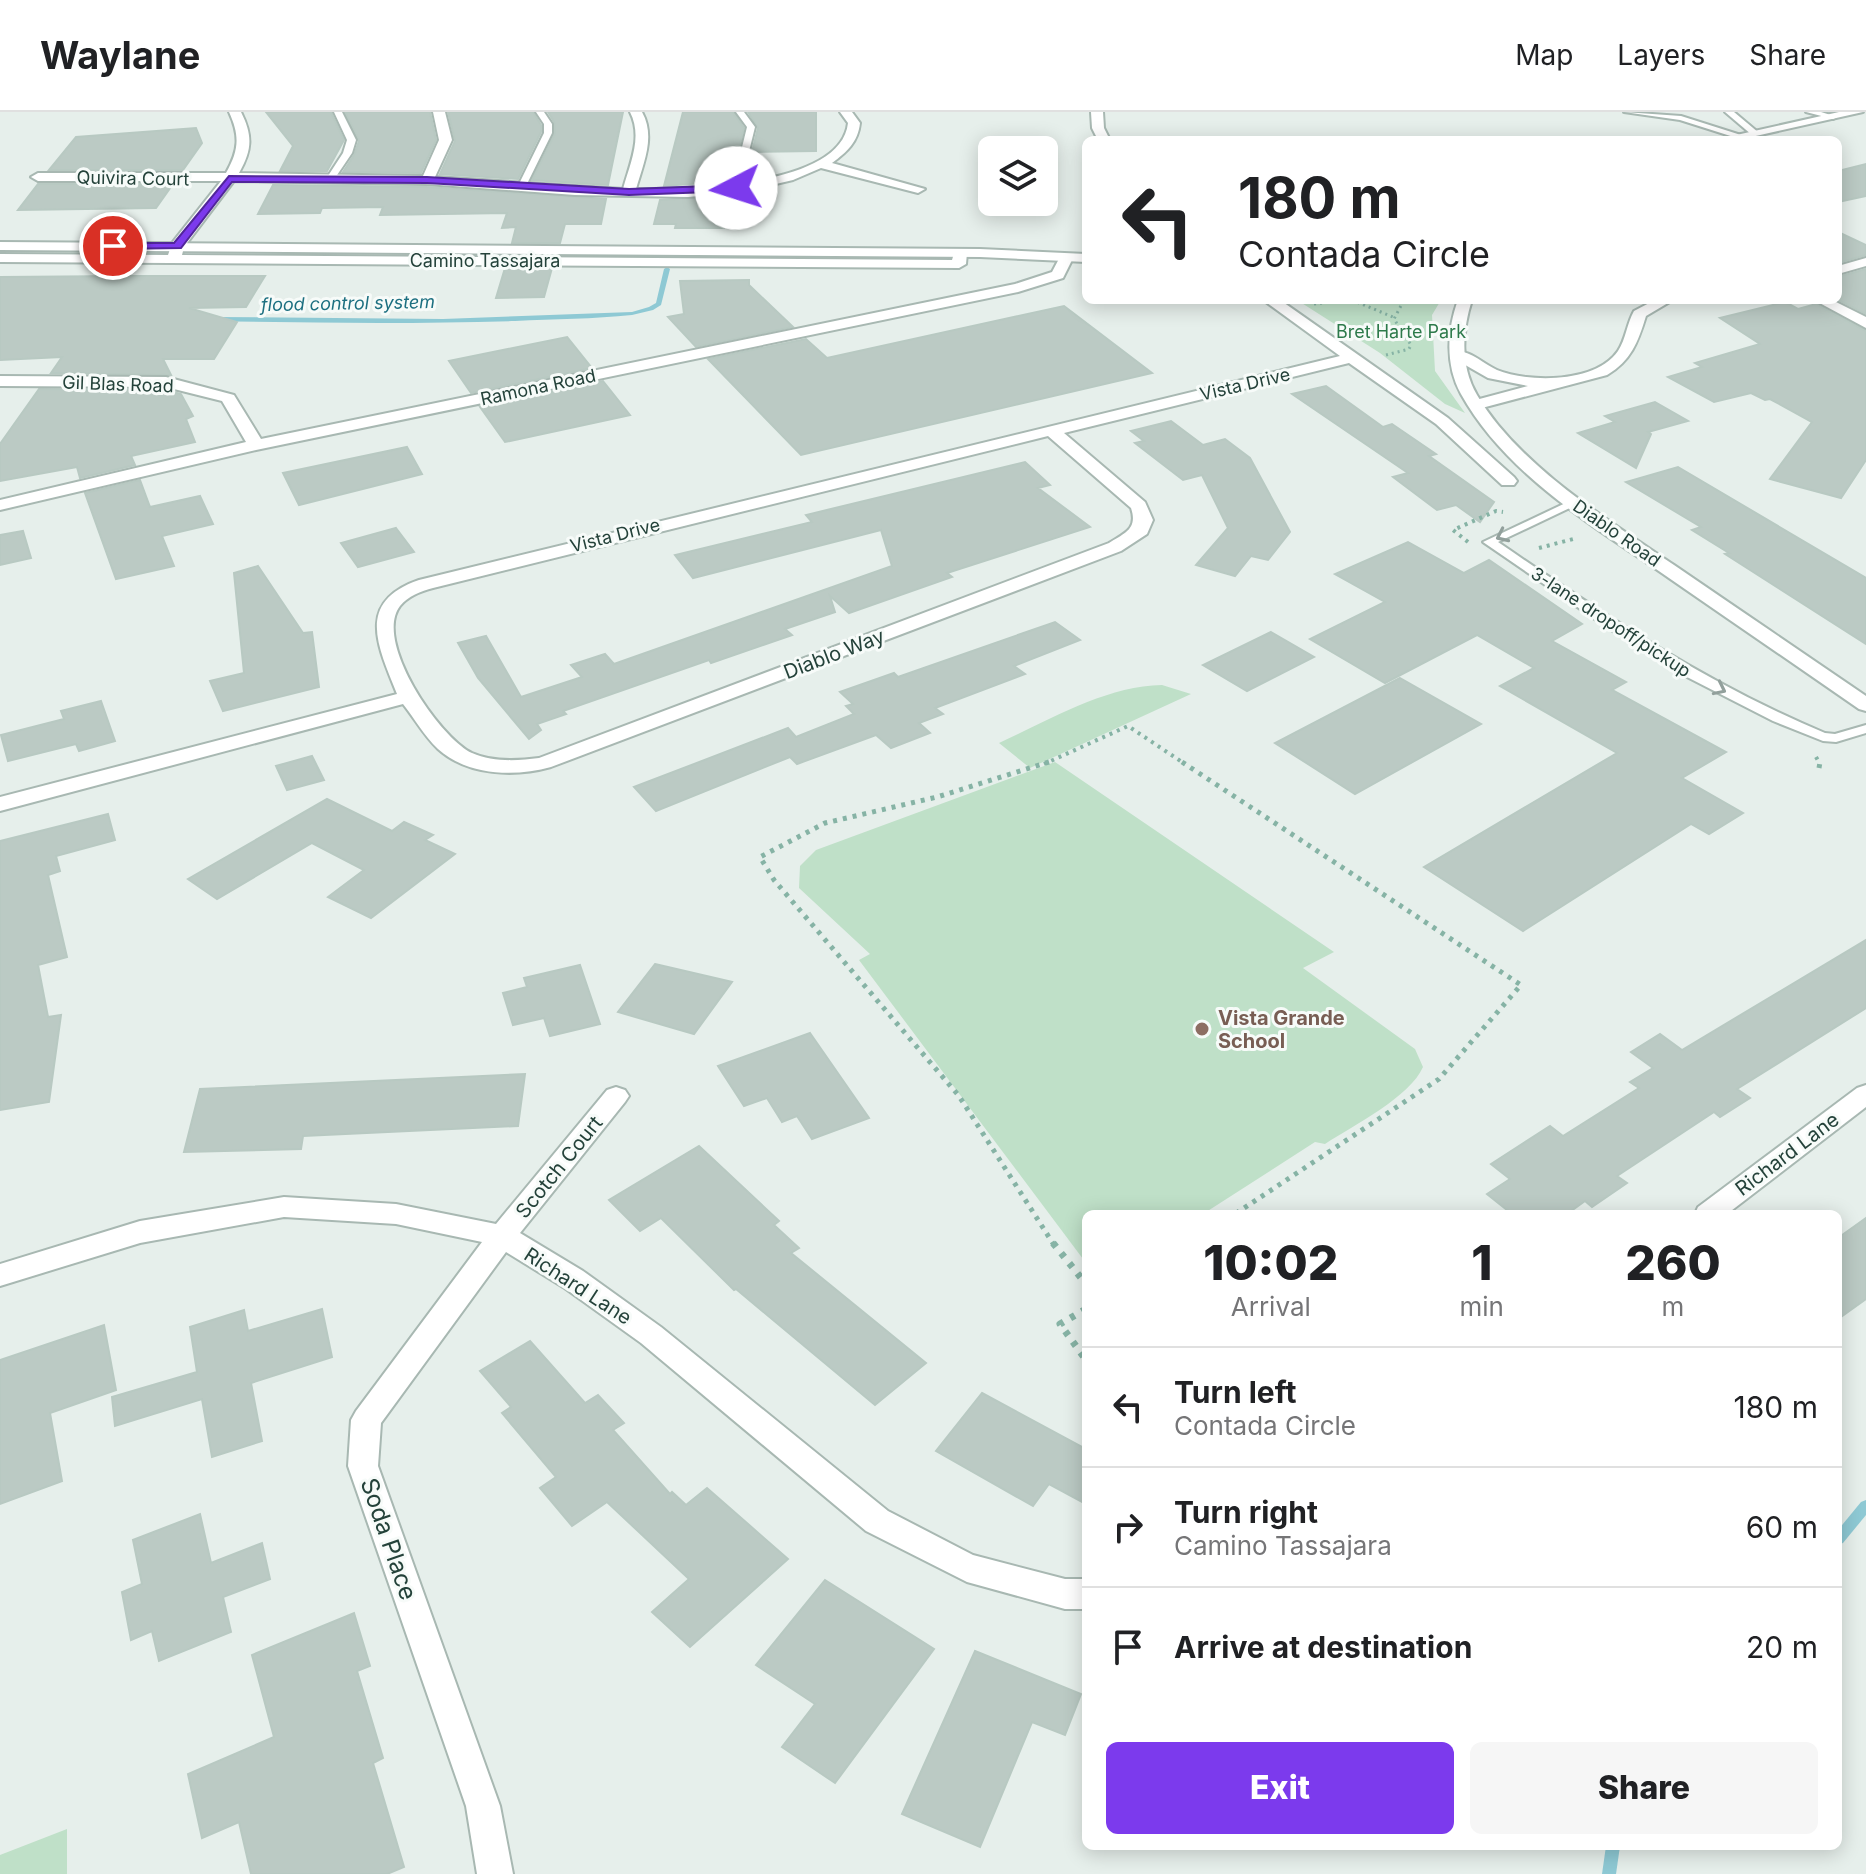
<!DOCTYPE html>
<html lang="en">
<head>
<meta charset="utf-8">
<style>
  body { margin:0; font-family:Inter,sans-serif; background:#f6f6f6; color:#202124; height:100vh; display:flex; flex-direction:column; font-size:30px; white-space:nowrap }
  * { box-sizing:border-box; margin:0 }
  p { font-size:26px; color:#757577 }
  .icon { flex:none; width:44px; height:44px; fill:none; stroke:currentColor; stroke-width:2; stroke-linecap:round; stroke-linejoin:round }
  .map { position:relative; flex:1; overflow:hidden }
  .drawer { position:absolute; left:1082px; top:1098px; width:760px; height:640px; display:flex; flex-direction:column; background:#fff; border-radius:12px; box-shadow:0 4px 20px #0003 }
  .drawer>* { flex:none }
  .banner { position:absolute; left:1082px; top:24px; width:760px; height:168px; border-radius:12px; box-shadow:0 4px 20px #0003; background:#fff; color:#202124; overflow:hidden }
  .controls { position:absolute; left:978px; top:24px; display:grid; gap:16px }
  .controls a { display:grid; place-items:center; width:80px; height:80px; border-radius:12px; background:#fff; box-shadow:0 4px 20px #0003; font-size:40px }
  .pin { position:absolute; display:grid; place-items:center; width:68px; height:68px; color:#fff; margin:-34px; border:4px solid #fff; border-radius:50%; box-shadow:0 2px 8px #0007 }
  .me { position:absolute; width:88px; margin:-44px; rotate:265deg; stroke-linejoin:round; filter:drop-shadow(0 0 6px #0008) }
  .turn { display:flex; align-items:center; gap:28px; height:168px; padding:0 24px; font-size:36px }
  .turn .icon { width:104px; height:104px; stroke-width:2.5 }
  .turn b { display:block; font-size:56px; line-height:68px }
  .eta { display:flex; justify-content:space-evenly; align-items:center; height:136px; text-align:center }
  .eta b { font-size:48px; font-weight:800; line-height:56px }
  .primary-button { display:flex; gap:16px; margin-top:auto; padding:16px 24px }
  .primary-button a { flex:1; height:92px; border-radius:12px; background:#7c3aed; color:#fff; font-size:32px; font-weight:800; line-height:92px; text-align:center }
  .primary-button a+a { background:#f6f6f6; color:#202124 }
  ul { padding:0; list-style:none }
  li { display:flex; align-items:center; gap:24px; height:120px; padding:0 24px; border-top:2px solid #e0e0e0 }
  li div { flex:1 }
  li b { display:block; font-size:30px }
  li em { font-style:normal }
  header { display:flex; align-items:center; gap:48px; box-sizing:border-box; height:112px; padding:0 40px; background:#fff; border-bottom:2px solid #e0e0e0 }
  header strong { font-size:38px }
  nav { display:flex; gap:44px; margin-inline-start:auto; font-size:28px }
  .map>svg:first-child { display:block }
  .green { fill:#bfe0c8 }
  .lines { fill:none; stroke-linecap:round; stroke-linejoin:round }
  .stream { fill:#8ec9d4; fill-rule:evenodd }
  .building { fill:#bbcac4; stroke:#b8c9c2; stroke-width:2 }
  .service-casing { stroke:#a8b8b2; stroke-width:4 }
  .minor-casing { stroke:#a8b8b2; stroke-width:4 }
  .tertiary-casing { stroke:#a8b8b2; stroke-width:4 }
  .path-far3 { stroke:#86b3a5; stroke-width:3; stroke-dasharray:2 4; stroke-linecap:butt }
  .path-far2 { stroke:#86b3a5; stroke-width:4; stroke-dasharray:3 5; stroke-linecap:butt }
  .path-far1 { stroke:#86b3a5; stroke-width:5; stroke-dasharray:4 6; stroke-linecap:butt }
  .path { stroke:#86b3a5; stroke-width:7; stroke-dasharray:5 8; stroke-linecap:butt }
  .service { fill:#fff; fill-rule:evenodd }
  .minor { fill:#fff; fill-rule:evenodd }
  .tertiary { fill:#fff; fill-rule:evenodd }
  .oneway { stroke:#92a09c }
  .route { fill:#7c3aed; stroke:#51269a; stroke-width:2 }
  .education-dot { fill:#8d6e63; stroke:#f7fbf9; stroke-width:3 }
  .labels { text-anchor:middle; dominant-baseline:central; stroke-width:6; stroke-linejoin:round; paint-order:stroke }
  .far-street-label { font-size:18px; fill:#24423a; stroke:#f7fbf9 }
  .far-water-label { font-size:18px; font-style:italic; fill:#1c6f80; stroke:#f7fbf9 }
  .far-park-label { font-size:18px; fill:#2d7a4b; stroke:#f7fbf9 }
  .street-label { font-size:20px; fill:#24423a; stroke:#f7fbf9 }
  .education-label { font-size:20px; font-weight:bold; fill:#785e54; stroke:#f7fbf9; text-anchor:start }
  .near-street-label { font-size:24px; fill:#24423a; stroke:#f7fbf9 }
</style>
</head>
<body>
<header>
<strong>Waylane</strong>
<nav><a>Map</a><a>Layers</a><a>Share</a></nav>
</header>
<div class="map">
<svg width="1866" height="1762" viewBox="0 0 1866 1762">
  <rect width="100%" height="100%" fill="#e6efeb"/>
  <!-- green -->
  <g class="green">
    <polygon points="1297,188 1441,188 1432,203 1435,259 1465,301 1445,292 1380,241"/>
    <path d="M1162,573L1191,582L1030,656L999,631C1050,608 1105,574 1162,573Z"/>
    <path d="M1055,650L1334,840L1303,856L1415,937L1423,955C1410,985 1354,1013 1325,1032L1315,1030L1203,1102H1086V1151L859,848L870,842L799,776L800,754L816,738Z"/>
    <polygon points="67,1717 67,1762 0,1762 0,1743"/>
  </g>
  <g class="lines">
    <!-- stream -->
    <g class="stream">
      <path d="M667,155L670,157L661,193L653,198L632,203C594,207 554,207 515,209C415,212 314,211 214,209L211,207L214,205L443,207L632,200L649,195L656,191L664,157Z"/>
      <polygon points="1866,1388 1866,1403 1843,1431 1838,1433 1838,1418 1861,1390"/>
      <polygon points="1606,1734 1620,1734 1616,1762 1602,1762"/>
    </g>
  </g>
  <!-- building -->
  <g class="building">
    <polygon points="266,0 331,0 344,28 327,59 280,59 293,34"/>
    <polygon points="345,0 430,0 436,28 421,61 343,60 354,43 359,29"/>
    <polygon points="448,0 533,0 541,13 541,20 518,67 440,62 455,29"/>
    <polygon points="548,0 623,0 608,73 532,68 555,21 554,10"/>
    <polygon points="683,0 733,0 744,16 731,69 664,74"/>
    <polygon points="748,0 816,0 816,39 752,40 758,16"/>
    <polygon points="196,16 202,31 183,58 49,58 76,25"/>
    <polygon points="1866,52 1866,84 1838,90 1838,59"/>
    <polygon points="38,72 173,72 156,96 18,98"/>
    <polygon points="273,73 426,75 606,87 601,112 565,112 560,131 512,131 516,115 502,116 507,101 380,103 383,95 322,96 320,101 258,102"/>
    <polygon points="729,84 724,116 675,116 676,112 654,112 660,88"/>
    <polygon points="1838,120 1866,133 1866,143 1838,151"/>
    <polygon points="505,156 552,156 544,185 496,186"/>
    <polygon points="1866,157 1866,202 1838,188 1838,165"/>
    <polygon points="125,164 265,164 246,195 189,196 237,210 214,247 163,247 171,263 51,261 62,245 0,248 0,165"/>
    <polygon points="749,168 749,173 793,215 696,235 668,205 684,202 680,169"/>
    <polygon points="1785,190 1798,197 1816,192 1866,219 1866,348 1841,386 1770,367 1812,310 1770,287 1765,288 1751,281 1714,290 1668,265 1702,255 1695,251 1760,232 1720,206"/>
    <polygon points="1064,194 1152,261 801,343 708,247 806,227 827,246"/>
    <polygon points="567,225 592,256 471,281 449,249"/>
    <polygon points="603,269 630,303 505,330 480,295"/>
    <polygon points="1326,274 1383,315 1392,312 1436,342 1429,344 1494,390 1480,410 1456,393 1437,398 1393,365 1408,361 1292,282"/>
    <polygon points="39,277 166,278 181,282 193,304 186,307 195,330 131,344 135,353 80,366 77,355 0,369 0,332"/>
    <polygon points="1655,290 1688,309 1648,320 1651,322 1636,356 1578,321 1615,310 1605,304"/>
    <polygon points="1171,309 1203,333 1225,327 1250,346 1290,420 1268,448 1251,444 1235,464 1196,453 1228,416 1202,363 1183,368 1135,331 1144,329 1131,319"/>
    <polygon points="407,335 422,362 299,393 283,361"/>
    <polygon points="1025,350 1050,373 1038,376 1090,415 947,461 952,465 849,501 830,484 835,500 785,517 792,523 711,551 709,548 563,599 566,602 537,612 541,618 529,627 478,566 458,531 486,524 521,585 582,565 571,553 605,542 614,552 892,454 881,418 693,466 675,443 812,410 806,403"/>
    <polygon points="1678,355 1866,466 1866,532 1725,442 1729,441 1692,418 1701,415 1626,370"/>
    <polygon points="140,368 150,395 200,384 213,412 162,424 174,454 116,467 85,381"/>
    <polygon points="396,416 414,440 358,455 341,431"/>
    <polygon points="23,419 31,446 0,453 0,423"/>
    <polygon points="1408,430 1464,461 1489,448 1582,512 1552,529 1626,570 1612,578 1726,640 1682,666 1743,701 1709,722 1691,712 1523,819 1424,755 1617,641 1500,574 1534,556 1477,523 1385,571 1310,527 1385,490 1335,462"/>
    <polygon points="258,454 303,521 312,520 319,575 223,599 210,569 244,561 234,461"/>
    <polygon points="1055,510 1080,528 1014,554 1025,562 935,596 943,602 919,611 930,621 891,636 876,623 797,652 790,645 656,699 634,675 788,616 796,625 854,602 846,594 853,592 840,580 894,561 898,565"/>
    <polygon points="1271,520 1314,545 1247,579 1203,553"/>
    <polygon points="1400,566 1481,612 1355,682 1275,631"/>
    <polygon points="101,589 115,629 79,639 76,632 8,649 1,623 64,607 61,599"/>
    <polygon points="312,644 324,668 287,678 276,654"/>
    <polygon points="327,687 392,719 404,710 433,723 425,728 455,742 371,806 328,785 364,758 312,731 217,787 188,767"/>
    <polygon points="108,702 115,728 56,744 60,759 48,763 67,845 38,853 48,905 61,903 49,990 0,998 0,729"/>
    <polygon points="1866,828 1866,896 1737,977 1750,986 1720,1005 1714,1000 1617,1064 1627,1071 1592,1095 1585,1089 1567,1102 1512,1102 1487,1082 1510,1067 1491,1052 1550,1014 1563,1024 1639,976 1630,970 1653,956 1631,940 1660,922 1682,938"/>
    <polygon points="655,852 732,870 694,922 618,900"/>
    <polygon points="580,853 600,912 550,924 544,906 513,913 503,881 527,875 524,866"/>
    <polygon points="810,921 869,1006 812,1027 797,1004 782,1010 767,986 744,994 718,954"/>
    <polygon points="525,962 518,1014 303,1024 301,1037 184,1040 200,977"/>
    <polygon points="699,1034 779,1109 774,1113 799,1136 791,1141 926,1251 875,1293 736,1177 734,1178 661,1106 640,1119 609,1088"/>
    <polygon points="1866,1106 1866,1187 1838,1207 1838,1126"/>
    <polygon points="322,1197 332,1245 251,1271 262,1329 212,1345 202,1287 115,1314 112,1285 197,1260 190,1215 244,1198 248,1219"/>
    <polygon points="104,1213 116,1278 50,1301 62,1369 0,1392 0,1248"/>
    <polygon points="530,1229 585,1291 598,1283 624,1311 613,1318 670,1382 672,1380 686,1393 707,1376 788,1447 690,1535 652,1500 689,1467 607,1390 572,1414 540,1376 556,1365 502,1301 511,1295 480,1259"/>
    <polygon points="982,1281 1086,1337 1086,1392 1049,1372 1033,1394 936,1339"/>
    <polygon points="200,1402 211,1451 262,1431 270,1467 223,1485 231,1520 159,1549 152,1519 131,1528 122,1480 142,1472 133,1428"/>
    <polygon points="825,1468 934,1537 835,1671 782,1635 815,1592 756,1553"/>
    <polygon points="354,1501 370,1554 357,1559 383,1646 373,1651 404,1755 387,1762 251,1762 239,1710 202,1726 188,1662 274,1625 252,1543"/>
    <polygon points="975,1539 1081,1582 1065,1623 1032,1610 980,1735 902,1702"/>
  </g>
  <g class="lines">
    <defs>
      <g id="service">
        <polygon points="334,0 342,0 356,28 352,41 333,69 330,70 326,67 343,41 347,28"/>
        <polygon points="536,0 544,0 552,12 552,21 525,76 521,79 517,76 544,21 544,12"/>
        <polygon points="736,0 744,0 755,15 740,76 736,79 732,76 747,15"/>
        <polygon points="1624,0 1681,4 1744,24 1740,27 1680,8"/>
        <polygon points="1725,0 1734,0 1759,21 1752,23"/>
        <polygon points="1806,0 1821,0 1837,5 1833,7"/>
        <path d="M1572,388L1576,389V393L1498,430C1603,502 1707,572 1825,621L1835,622L1866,613V621L1836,630L1823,629L1773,609L1687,565L1605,514L1483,430Z"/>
      </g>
      <g id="minor">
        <path d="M229,0H241C253,24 252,38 239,61L423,64L439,28L433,0H445L452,28L435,65L623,77C630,51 643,25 630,0H642C656,25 643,52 636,77C684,77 841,76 848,11L840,0H852L860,11C858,30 847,40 832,51L925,77L918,81L821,56L793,68L741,80L688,85L575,83L426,72L234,69L184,135L182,143L952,148L955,138L960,137L967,141L966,152L959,156L0,150V142L168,143L172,131L221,69H38L31,65L38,61H226C239,38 240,24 229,0Z"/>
        <polygon points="1091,0 1103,0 1104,16 1110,28 1098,28 1092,16"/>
        <polygon points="1066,142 1073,146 1063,166 1018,180 256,338 0,398 0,388 246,330 222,289 166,275 0,274 0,264 166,265 234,283 261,327 1015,172 1052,160 1061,143"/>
        <polygon points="1866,146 1866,154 1838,162 1838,154"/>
        <path d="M1263,188H1280L1448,306L1514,365L1517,369L1514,373H1502L1436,312L1349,251L1064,321L1145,390L1153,408L1147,422L1121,439L551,655C515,665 468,664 438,637C424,624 415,607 403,592L0,699V685L397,582C378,534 355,490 419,468L1340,244ZM1048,324L1131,396C1138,417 1125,421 1109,431L539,646C517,649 492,650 472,641C439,625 373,529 400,494C408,484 421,479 433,476Z"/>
        <path d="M1655,188H1673L1646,204C1638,230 1631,249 1607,263L1478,297L1470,292L1472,289L1528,274L1488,266L1453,246V240C1468,236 1483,252 1497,258C1529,271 1596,271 1618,239C1626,227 1627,211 1634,199Z"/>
        <polygon points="1814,188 1832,188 1866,205 1866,216"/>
        <polygon points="1866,973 1866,995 1727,1102 1695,1102 1698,1095 1857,976"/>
        <polygon points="616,975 625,978 629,984 625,990 520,1121 583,1159 661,1215 888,1399 973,1443 1065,1467 1086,1467 1086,1497 1065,1497 967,1470 866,1419 641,1231 563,1175 506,1140 381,1311 378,1354 500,1694 513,1762 477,1762 466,1694 348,1354 351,1308 356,1299 482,1130 396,1112 284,1105 140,1131 0,1174 0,1152 140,1109 284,1085 396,1092 496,1112 607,978"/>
      </g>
      <g id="tertiary">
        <polygon points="1839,0 1863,0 1738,28 1714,28"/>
        <polygon points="0,130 980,137 1086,142 1086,150 980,145 0,138"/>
        <path d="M1458,188H1472C1462,219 1460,254 1477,283C1518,353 1608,408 1674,453C1738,497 1802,540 1866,584V599L1859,597C1796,553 1732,510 1669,466C1595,415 1506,363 1461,282C1445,253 1447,218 1458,188Z"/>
      </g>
    </defs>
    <!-- service casing -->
    <use href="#service" class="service-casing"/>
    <!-- minor casing -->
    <use href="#minor" class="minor-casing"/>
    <!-- tertiary casing -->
    <use href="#tertiary" class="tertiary-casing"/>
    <!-- path-far3 -->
    <g class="path-far3">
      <polyline points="1352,188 1393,205"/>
      <polyline points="1314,192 1322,191 1319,188"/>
      <polyline points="1386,243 1409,237 1411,233 1394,207 1404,188"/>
    </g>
    <!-- path-far2 -->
    <g class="path-far2">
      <polyline points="1468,430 1453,418 1496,399 1503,400"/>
      <polyline points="1539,436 1577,426"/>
      <polyline points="1816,645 1820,652"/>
      <polyline points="1044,652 1128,614 1185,652"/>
    </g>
    <!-- path-far1 -->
    <g class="path-far1">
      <polyline points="1049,650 937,685 825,711 760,745 774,768 959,984 1054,1133"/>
      <polyline points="1182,650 1521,873 1439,967 1235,1102"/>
      <polyline points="1819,656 1820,650"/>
    </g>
    <!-- path -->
    <g class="path">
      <polyline points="1053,1131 1086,1172"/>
      <polyline points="1086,1197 1060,1212 1086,1248"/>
    </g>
    <!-- service -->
    <use href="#service" class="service"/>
    <!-- minor -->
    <use href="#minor" class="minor"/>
    <!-- tertiary -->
    <use href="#tertiary" class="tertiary"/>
  </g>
  <!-- one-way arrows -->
  <defs><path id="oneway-chevron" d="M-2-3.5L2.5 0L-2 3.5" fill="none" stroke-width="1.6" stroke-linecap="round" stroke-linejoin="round" transform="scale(2)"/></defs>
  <g class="oneway">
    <use href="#oneway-chevron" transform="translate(1502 424) rotate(155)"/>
    <use href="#oneway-chevron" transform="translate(1720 577) rotate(26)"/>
  </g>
  <!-- route -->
  <polygon class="route" points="229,64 427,65 629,77 736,73 741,76 736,79 629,83 427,71 232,70 181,136 113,137 108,134 113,131 174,131"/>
  <!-- markers -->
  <circle class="education-dot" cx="1202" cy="917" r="8"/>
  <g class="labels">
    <!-- far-street labels -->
    <g class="far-street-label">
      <text transform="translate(133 66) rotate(1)">Quivira Court</text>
      <text x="485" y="148">Camino Tassajara</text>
      <text transform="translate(118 272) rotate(2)">Gil Blas Road</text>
      <text transform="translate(1245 272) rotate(-13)">Vista Drive</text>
      <text transform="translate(538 275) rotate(-12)">Ramona Road</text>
      <text transform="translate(1617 421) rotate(35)">Diablo Road</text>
      <text transform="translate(615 423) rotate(-14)">Vista Drive</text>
      <text transform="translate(1611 510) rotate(33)">3-lane dropoff/pickup</text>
    </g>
    <!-- far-water labels -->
    <g class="far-water-label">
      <text transform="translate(348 191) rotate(-1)">flood control system</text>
    </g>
    <!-- far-park labels -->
    <g class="far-park-label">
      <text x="1401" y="219">Bret Harte Park</text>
    </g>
    <!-- street labels -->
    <g class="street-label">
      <text transform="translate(834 542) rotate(-21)">Diablo Way</text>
      <text transform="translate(1787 1042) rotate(-37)">Richard Lane</text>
      <text transform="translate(559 1055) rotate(-51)">Scotch Court</text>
      <text transform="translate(578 1174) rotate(33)">Richard Lane</text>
    </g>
    <!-- education labels -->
    <g class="education-label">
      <text x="1218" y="906">Vista Grande<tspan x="1218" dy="23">School</tspan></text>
    </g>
    <!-- near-street labels -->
    <g class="near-street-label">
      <text transform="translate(389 1427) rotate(71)">Soda Place</text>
    </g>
  </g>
</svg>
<div class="controls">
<a><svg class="icon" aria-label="layers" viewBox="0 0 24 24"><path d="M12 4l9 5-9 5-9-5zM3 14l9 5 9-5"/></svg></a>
</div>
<div class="pin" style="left:113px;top:134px;background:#d93025"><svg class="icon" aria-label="arrive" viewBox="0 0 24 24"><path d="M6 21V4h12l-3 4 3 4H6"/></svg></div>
<svg class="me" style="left:736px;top:76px" viewBox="-20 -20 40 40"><circle r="19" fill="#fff"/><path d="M0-13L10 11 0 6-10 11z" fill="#7c3aed"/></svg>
<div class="banner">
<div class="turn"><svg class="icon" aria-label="left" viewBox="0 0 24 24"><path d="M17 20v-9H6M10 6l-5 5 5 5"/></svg><div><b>180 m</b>Contada Circle</div></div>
</div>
<section class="drawer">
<div class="eta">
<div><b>10:02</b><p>Arrival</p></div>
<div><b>1</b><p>min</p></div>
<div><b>260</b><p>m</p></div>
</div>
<ul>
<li><svg class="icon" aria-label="left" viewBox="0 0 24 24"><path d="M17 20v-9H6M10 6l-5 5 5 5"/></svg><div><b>Turn left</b><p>Contada Circle</p></div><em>180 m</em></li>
<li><svg class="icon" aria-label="right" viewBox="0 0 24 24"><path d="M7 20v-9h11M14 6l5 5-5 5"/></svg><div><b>Turn right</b><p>Camino Tassajara</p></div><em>60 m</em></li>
<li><svg class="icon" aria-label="arrive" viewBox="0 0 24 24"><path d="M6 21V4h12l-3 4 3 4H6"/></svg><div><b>Arrive at destination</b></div><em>20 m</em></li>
</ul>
<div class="primary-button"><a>Exit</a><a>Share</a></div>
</section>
</div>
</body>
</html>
